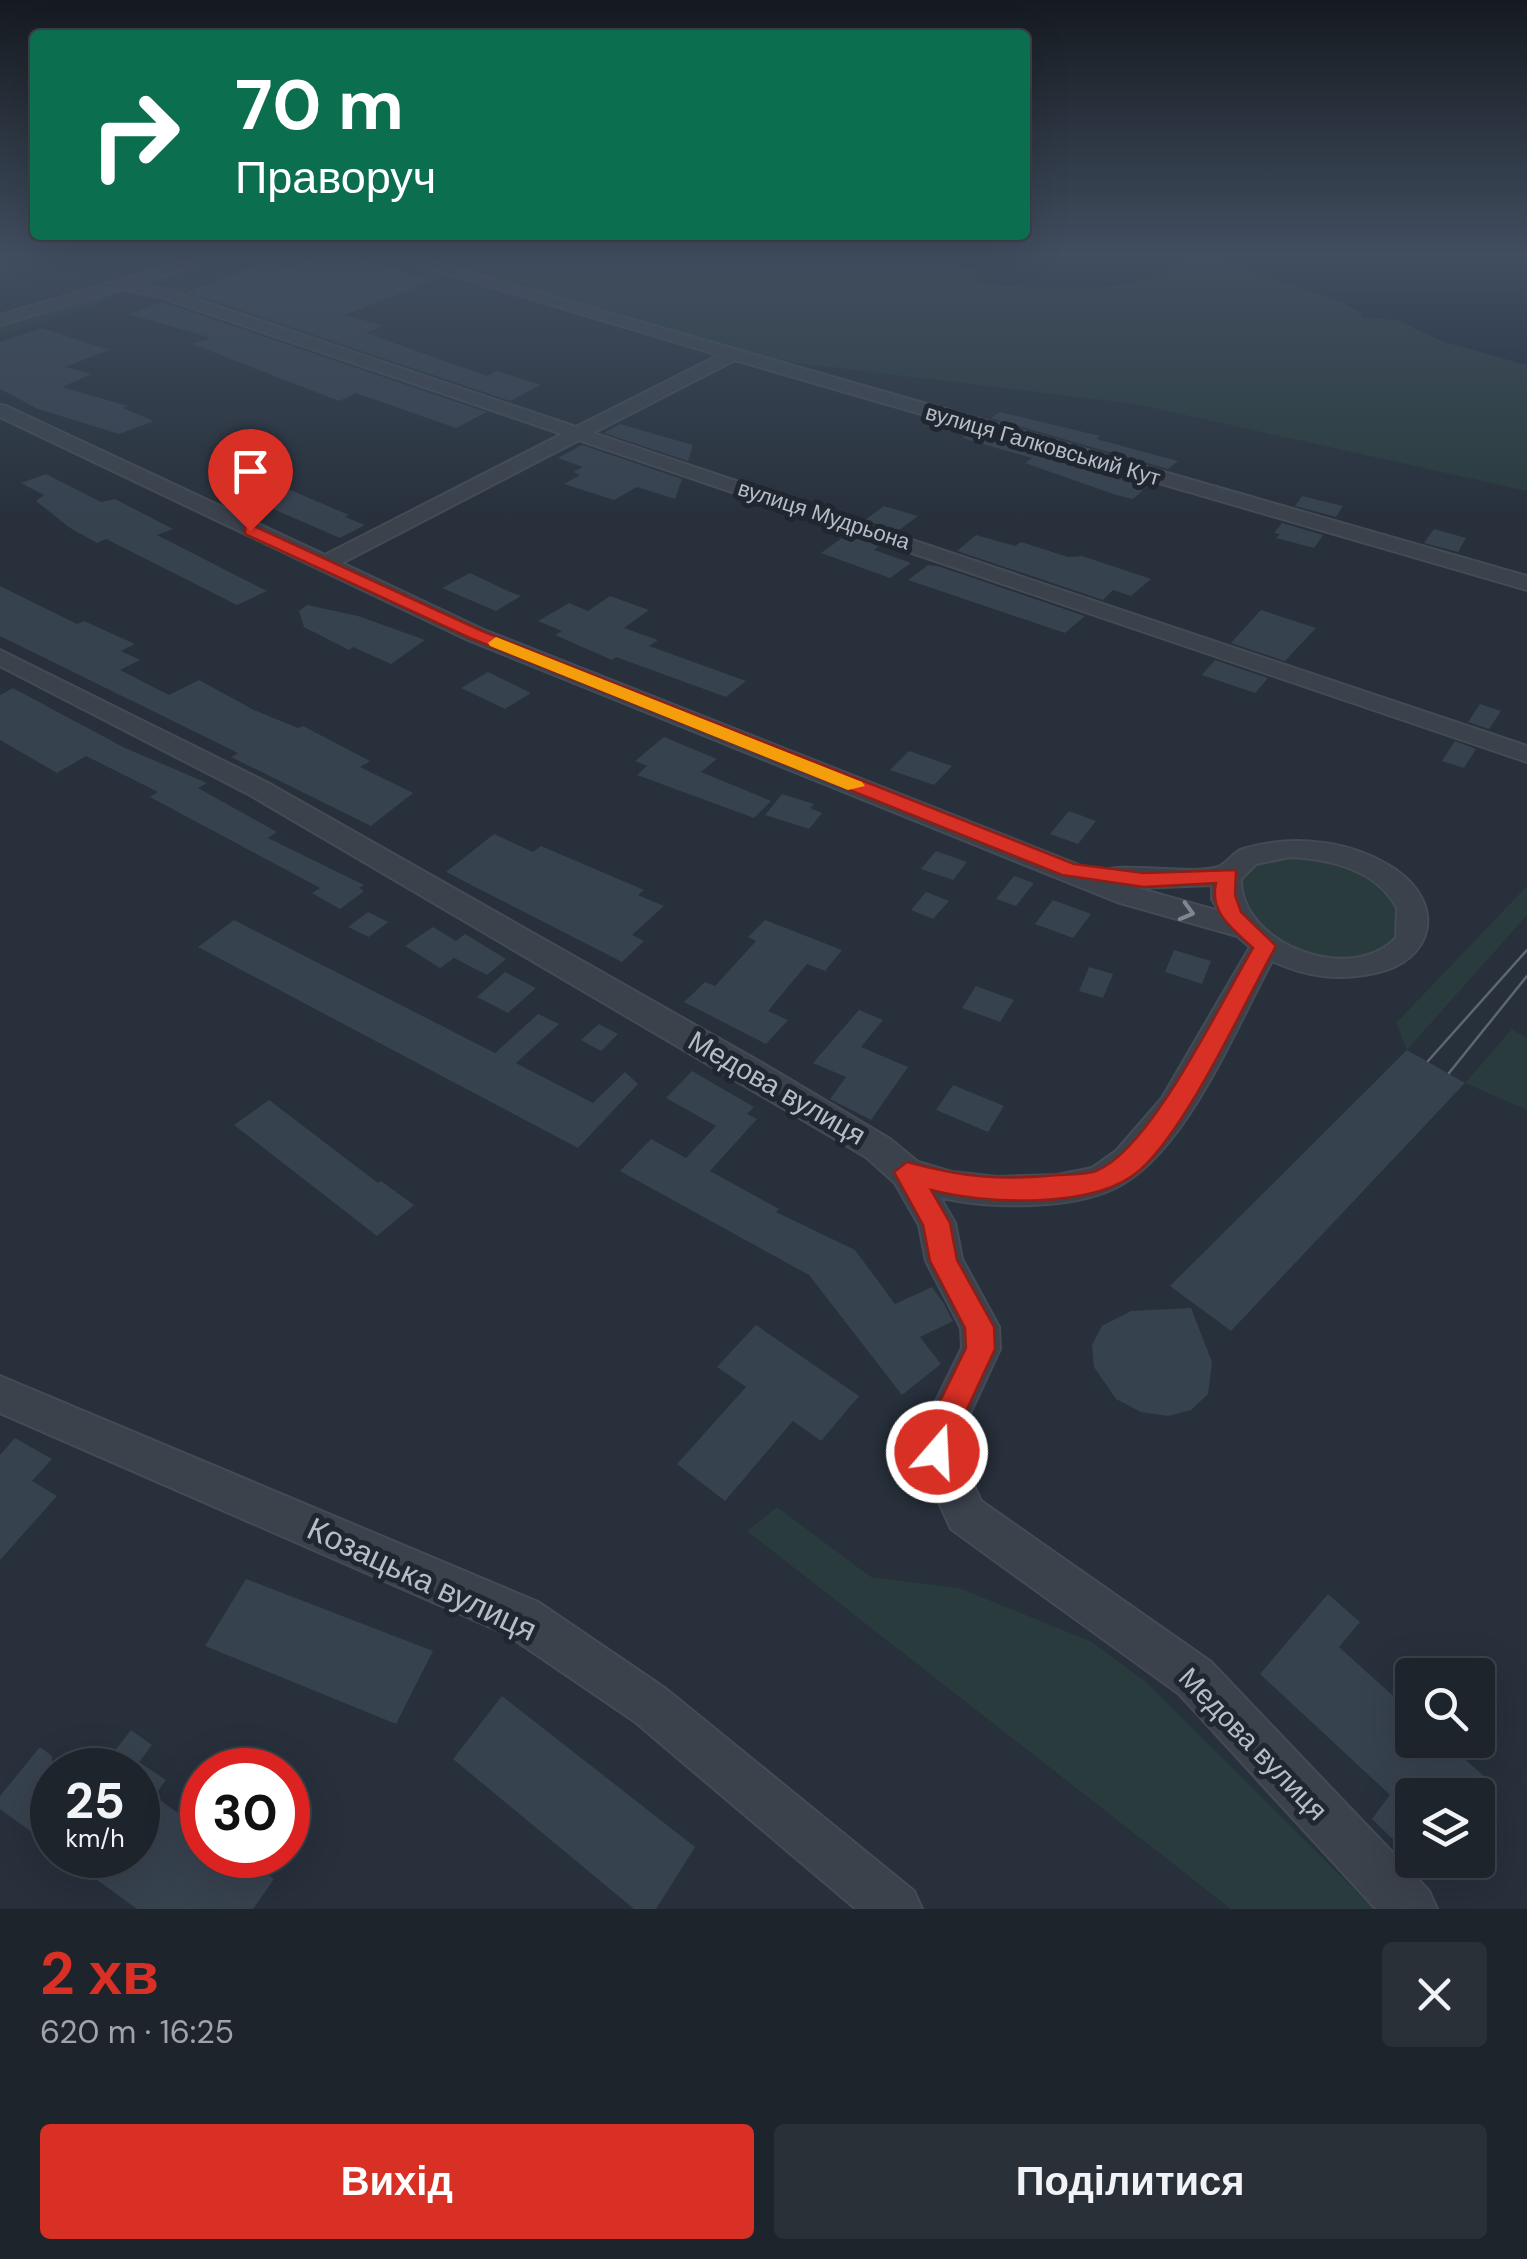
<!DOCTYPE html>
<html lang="uk">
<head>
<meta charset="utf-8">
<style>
  body { margin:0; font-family:"DM Sans",sans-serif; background:#2a3038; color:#f1f3f6; height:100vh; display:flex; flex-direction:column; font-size:38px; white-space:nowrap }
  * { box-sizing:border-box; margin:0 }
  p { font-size:32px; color:#a0a4a9 }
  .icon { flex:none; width:55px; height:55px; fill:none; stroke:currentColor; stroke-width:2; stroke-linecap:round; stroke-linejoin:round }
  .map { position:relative; height:1909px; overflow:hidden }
  .details { display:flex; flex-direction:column; background:#1d242c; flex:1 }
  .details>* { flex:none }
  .banner { position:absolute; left:30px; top:30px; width:1000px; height:210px; border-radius:10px; box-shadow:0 10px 40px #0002,0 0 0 2px #3b4148; background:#0b6e4f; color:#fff; overflow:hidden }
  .controls { position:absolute; left:1395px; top:1658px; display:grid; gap:20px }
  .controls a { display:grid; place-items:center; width:100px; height:100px; border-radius:10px; background:#1d242c; box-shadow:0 10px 40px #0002,0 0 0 2px #3b4148; font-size:50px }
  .speed { position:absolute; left:30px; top:1748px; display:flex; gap:20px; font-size:50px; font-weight:700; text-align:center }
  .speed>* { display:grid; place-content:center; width:130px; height:130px; border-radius:50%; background:#1d242c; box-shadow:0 10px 40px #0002,0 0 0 2px #3b4148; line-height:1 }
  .speed small { font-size:25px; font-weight:400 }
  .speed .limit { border:15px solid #d22; background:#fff; color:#111 }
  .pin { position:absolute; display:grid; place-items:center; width:85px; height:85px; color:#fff; margin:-102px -42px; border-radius:50% 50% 50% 0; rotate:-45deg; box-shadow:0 0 10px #0007 }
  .pin .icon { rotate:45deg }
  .me { position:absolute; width:110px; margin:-55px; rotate:19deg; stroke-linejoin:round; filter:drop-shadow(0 0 8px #0008) }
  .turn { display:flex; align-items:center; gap:35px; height:210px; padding:0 40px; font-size:45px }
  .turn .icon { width:130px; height:130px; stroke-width:2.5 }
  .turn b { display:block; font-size:70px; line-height:85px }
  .round { display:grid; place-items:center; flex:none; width:105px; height:105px; border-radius:10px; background:#2a3038 }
  .overview { display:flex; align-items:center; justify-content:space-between; height:170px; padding:0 40px }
  h1 { font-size:60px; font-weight:700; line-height:75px; color:#d93025 }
  .primary-button { display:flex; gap:20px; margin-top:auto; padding:20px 40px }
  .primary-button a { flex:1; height:115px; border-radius:10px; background:#d93025; color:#fff; font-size:40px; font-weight:700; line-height:115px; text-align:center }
  .primary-button a+a { background:#2a3038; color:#f1f3f6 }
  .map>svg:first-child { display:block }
  .green { fill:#293b3d }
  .water { fill:#1b2838 }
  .building { fill:#37424f }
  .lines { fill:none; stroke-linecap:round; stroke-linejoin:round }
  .street-casing { stroke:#444b55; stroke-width:4 }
  .street { fill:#3b424c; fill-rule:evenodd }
  .tram { stroke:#5d6772; stroke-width:2.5 }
  .oneway { stroke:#7f8690 }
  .route { fill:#d93025; stroke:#8d1f18; stroke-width:2.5 }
  .slow { fill:#f59e0b }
  .labels { text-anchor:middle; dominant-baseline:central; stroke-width:10; stroke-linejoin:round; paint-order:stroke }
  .far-street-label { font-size:22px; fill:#b7bdc7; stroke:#202731 }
  .street-label { font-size:28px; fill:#b7bdc7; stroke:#202731 }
  .near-street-label { font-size:32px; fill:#b7bdc7; stroke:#202731 }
</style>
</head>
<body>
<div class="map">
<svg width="1527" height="1909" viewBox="0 0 1527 1909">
  <rect width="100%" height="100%" fill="#27303b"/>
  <!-- green -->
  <g class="green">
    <polygon points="388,254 1203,254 1344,303 1362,313 1361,317 1398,320 1441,341 1527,365 1527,491 1136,404 731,355"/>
    <polygon points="117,289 123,289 91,307 0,336 0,324"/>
    <polygon points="1299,850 1326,853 1400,895 1402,946 1338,965 1252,934 1238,868"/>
    <polygon points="1527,886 1527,915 1407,1050 1396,1023"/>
    <polygon points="1512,1029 1527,1038 1527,1110 1465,1083"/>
    <polygon points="777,1507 871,1577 959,1588 1090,1641 1145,1681 1374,1909 1231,1909 747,1531"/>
  </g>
  <!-- water -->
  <g class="water">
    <path d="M929,254H1176L1183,259C1154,297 1028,290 985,283L973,279L977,274L973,269Z"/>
    <polygon points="1203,254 1527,254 1527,365 1441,341 1398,320 1360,317 1362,313 1344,303"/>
  </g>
  <!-- building -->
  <g class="building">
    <polygon points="326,254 348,254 431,281 345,315 383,326 366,333 487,376 497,371 541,385 510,401 186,292 269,261 292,267"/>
    <polygon points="162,302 487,412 456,428 356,393 339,401 192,344 211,338 129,314"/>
    <polygon points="42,328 109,350 65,367 92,374 62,387 128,406 123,408 154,421 119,434 38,409 0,389 0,342"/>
    <polygon points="1000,412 1100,436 1096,439 1178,461 1168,469 991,418"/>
    <polygon points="620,424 693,445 688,461 604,433"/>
    <polygon points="971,432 1150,484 1133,499 1113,494 1025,463 1032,458 962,438"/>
    <polygon points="582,445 682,479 675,499 637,487 614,500 564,484 580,475 573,472 583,467 558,458"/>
    <polygon points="46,474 101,502 115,499 173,529 157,535 267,591 237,605 106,539 97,543 70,528 36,501 44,495 21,483"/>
    <polygon points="253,474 349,515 345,517 365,525 340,538 222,487"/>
    <polygon points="1302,496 1343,506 1336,517 1295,506"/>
    <polygon points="884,506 918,516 898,531 865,520"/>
    <polygon points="1282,523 1323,535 1314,548 1276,538 1280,534 1274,533"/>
    <polygon points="1434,529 1466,538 1458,552 1424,543"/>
    <polygon points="846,535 879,546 874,550 911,563 890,578 821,553"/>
    <polygon points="976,535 1015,546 1021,542 1068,557 1082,556 1151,579 1131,596 1113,590 1103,600 957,551"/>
    <polygon points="928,565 938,566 1085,616 1065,633 908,580"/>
    <polygon points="470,573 510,592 521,596 496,611 442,588"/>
    <polygon points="0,586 77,624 84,621 135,644 121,651 140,660 120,670 169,695 199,680 254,710 298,728 303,726 370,761 360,767 413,793 371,826 231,757 238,753 0,636"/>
    <polygon points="610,596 649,610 624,628 658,640 649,646 746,681 726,697 616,657 612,660 555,635 562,631 538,621 569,603 588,611"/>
    <polygon points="307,605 358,616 425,640 391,664 353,647 349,650 304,627 299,611"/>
    <polygon points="1261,610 1316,628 1285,661 1231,643"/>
    <polygon points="1215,660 1268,678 1255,693 1202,675"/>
    <polygon points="488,672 531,693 505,709 461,688"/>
    <polygon points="13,688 123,747 207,783 198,788 277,832 268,838 364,885 359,888 364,891 340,909 312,893 320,888 150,797 158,792 86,756 57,773 0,740 0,695"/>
    <polygon points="1480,704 1501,711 1489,729 1468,722"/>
    <polygon points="664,737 717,759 701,772 771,801 754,818 637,775 647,766 635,761"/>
    <polygon points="1455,741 1476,749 1464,768 1442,761"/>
    <polygon points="909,751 952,766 934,785 890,770"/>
    <polygon points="782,794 814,804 810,808 822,813 809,829 765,815"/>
    <polygon points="1069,811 1096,821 1078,844 1050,834"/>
    <polygon points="494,834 533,852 541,846 644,890 638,895 664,906 632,935 644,941 622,962 446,872"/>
    <polygon points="936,851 967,862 953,880 921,869"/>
    <polygon points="1014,876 1034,883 1016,906 996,899"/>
    <polygon points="926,892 949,901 933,919 911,910"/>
    <polygon points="1053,900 1091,914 1073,938 1035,924"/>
    <polygon points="368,912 388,922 369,937 348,927"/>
    <polygon points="234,920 495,1053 538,1014 559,1024 516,1063 593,1103 625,1072 638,1084 578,1148 198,947"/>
    <polygon points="765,920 842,950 825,971 807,964 768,1011 788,1020 766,1044 684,1002 705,982 715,986 756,941 748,937"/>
    <polygon points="433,927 456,941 465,934 506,959 487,975 454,958 440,968 405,946"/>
    <polygon points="1174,950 1211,961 1202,984 1165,972"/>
    <polygon points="1089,967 1113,974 1103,998 1079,991"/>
    <polygon points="505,972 536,988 508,1013 477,997"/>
    <polygon points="976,986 1014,1000 1000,1022 962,1008"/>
    <polygon points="859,1010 883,1020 861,1047 908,1067 871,1120 830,1099 846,1077 813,1063"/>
    <polygon points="599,1024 618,1034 601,1051 581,1040"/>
    <polygon points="1407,1050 1465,1083 1231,1331 1170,1286"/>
    <polygon points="692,1071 754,1107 747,1114 757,1119 710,1171 779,1209 776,1212 855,1250 895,1304 932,1287 943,1302 953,1321 920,1337 941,1364 902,1395 809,1275 620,1171 651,1139 686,1158 716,1126 666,1098"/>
    <polygon points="953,1085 1004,1106 988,1132 936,1110"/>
    <polygon points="269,1100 378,1183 381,1181 414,1205 377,1236 234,1125"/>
    <polygon points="1191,1308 1212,1362 1208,1394 1191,1410 1168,1416 1141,1412 1116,1399 1094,1367 1092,1345 1102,1326 1131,1311"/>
    <polygon points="756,1325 859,1396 821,1441 793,1421 725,1501 677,1464 746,1387 717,1367"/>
    <polygon points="15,1438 52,1459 32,1481 57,1496 0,1560 0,1455"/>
    <polygon points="246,1579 433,1651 396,1724 205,1646"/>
    <polygon points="1328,1594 1360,1622 1339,1647 1412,1713 1412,1740 1443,1740 1485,1777 1472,1795 1412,1795 1412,1858 1372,1819 1390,1795 1260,1674"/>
    <polygon points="502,1696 695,1847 656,1909 634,1909 453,1759"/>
    <polygon points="131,1730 152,1745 139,1762 166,1780 154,1796 202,1830 202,1855 239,1855 274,1879 253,1909 137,1909 63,1855 138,1855 138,1764 133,1770 100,1770"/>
    <polygon points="40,1747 52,1756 52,1847 0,1809 0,1796"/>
  </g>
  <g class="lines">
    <defs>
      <g id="street">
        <path d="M210,254H232L140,284L172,291L576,427L719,355L381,254H403L1527,576V590L735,360L593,433L1527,746V762L579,440L342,563L484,630L1099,873C1115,860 1192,876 1218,867C1228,863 1233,852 1243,849C1293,834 1352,840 1396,870C1446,905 1434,961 1375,973C1338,981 1307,977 1272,961C1235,1028 1185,1156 1113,1189C1087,1201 1058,1204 1031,1205C1000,1206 970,1205 940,1197L955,1223L962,1259L999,1327L1000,1349L960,1435L958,1451L981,1501L1211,1662L1429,1891L1437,1909H1376L1179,1694L951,1529L916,1452L920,1434L962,1348L961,1328L926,1261L919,1225L895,1183L866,1157L250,795L0,666V650L268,783L762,1063L890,1139L918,1162L952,1172L997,1177L1057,1175L1092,1168L1116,1151L1162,1098L1250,947L1237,936L1117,902L468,640L0,417V405L6,406L325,555L562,434L163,298L122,289L0,325V315ZM1290,857C1330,859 1377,870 1397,908L1396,938C1350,986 1240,944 1241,879L1256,864ZM1212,885V899L1219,911L1137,888Z"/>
        <polygon points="0,1376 538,1602 666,1689 914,1891 922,1909 856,1909 634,1721 506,1634 0,1413"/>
      </g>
    </defs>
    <!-- street casing -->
    <use href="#street" class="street-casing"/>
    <!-- street -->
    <use href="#street" class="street"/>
    <!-- tram -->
    <g class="tram">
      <polyline points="1428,1061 1527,950"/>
      <polyline points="1449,1073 1527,976"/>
    </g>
  </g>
  <!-- one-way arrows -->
  <defs><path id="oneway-chevron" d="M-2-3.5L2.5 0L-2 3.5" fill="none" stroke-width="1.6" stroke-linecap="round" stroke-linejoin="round" transform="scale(2.5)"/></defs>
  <use class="oneway" href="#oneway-chevron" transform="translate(1187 912) rotate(16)"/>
  <!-- sky -->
  <linearGradient id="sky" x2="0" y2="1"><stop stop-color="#151a20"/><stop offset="0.49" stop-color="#414e60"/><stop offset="1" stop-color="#414e60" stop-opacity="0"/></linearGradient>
  <rect width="1527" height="521" fill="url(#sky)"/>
  <!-- route -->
  <path class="route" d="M245,527H256L482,631L1074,864L1144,873L1236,870L1235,895L1241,912L1276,946C1242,1007 1189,1125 1140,1170C1095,1210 985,1204 931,1190L950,1223L957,1260L994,1327L995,1349L955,1435L948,1463L937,1467L926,1463L922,1452L924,1434L966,1348L965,1328L930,1261L923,1225L894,1172L907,1162C962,1177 1001,1181 1058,1175C1070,1174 1085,1175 1096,1171C1151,1150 1222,1000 1253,948C1233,929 1209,913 1216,883L1144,887L1062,875L470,638L245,534Z"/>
  <!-- slow -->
  <polygon class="slow" points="496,637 862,782 865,786 848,790 490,646 488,643"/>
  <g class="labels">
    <!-- far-street labels -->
    <g class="far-street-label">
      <text transform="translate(1043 445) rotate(16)">вулиця Галковський Кут</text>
      <text transform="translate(824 515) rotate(18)">вулиця Мудрьона</text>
    </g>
    <!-- street labels -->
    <g class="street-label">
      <text transform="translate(777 1088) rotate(30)">Медова вулиця</text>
      <text transform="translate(1253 1744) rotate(46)">Медова вулиця</text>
    </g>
    <!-- near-street labels -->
    <g class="near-street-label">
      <text transform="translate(422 1579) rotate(25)">Козацька вулиця</text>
    </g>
  </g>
</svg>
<div class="controls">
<a><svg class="icon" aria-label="search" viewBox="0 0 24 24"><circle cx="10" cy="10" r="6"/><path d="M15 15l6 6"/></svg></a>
<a><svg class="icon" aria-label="layers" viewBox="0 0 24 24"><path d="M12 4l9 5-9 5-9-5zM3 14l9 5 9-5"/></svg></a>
</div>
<div class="speed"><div>25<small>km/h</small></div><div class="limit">30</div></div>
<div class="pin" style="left:250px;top:531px;background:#d93025"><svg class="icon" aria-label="arrive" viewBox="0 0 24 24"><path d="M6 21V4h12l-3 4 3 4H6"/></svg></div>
<svg class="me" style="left:937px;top:1452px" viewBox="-20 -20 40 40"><circle r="17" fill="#d93025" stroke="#fff" stroke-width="3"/><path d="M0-11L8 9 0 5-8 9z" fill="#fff"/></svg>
<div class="banner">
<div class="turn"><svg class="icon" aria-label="right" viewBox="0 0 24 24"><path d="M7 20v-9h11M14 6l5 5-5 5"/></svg><div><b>70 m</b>Праворуч</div></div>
</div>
</div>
<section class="details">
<div class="overview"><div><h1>2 хв</h1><p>620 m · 16:25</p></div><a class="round"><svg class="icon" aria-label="close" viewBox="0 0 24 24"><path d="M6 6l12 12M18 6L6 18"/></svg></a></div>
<div class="primary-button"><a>Вихід</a><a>Поділитися</a></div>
</section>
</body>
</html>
